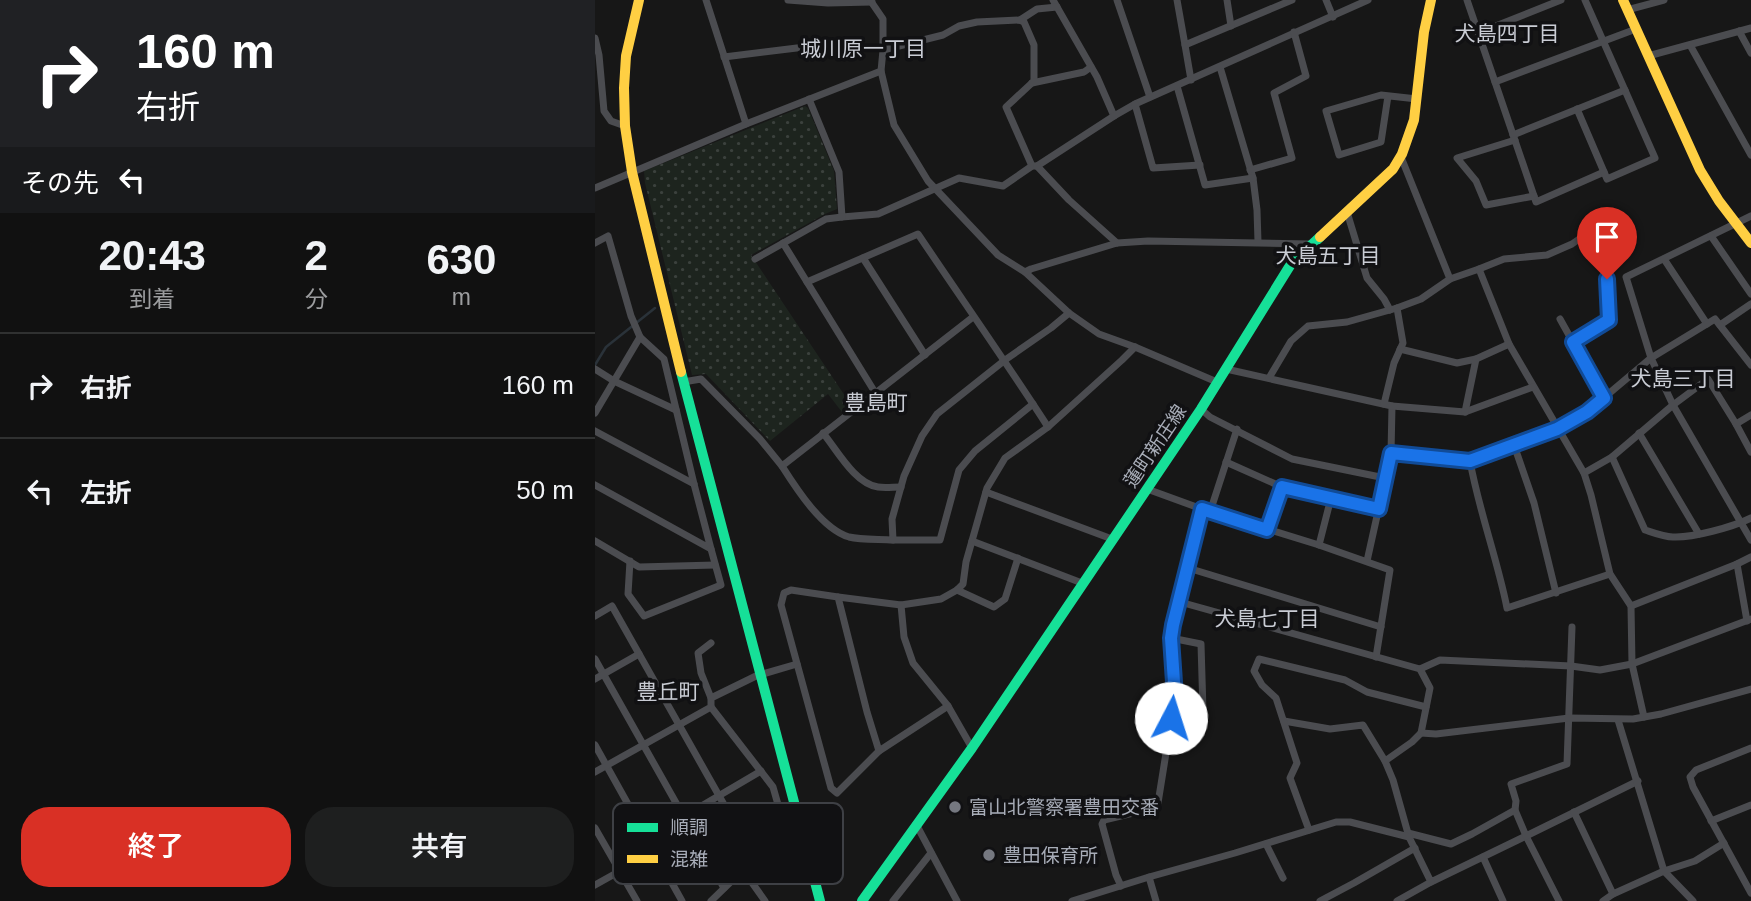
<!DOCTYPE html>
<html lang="ja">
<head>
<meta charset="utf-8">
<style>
  body { margin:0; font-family:Arial,"Noto Sans JP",sans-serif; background:#1e1f1f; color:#f1f3f6; height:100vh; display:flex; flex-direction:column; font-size:26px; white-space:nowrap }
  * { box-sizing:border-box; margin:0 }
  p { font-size:23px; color:#9c9d9f }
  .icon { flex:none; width:38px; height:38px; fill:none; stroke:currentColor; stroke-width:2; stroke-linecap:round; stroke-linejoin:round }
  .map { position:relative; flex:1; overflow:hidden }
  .sheet { display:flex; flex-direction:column; background:#111; width:595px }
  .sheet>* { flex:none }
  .guide { background:#202124; color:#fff; overflow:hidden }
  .pin { position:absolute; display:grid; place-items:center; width:60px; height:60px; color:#fff; margin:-72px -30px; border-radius:50% 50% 50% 0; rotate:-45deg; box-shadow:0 0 7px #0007 }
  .pin .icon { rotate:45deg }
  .me { position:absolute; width:77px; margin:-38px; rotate:5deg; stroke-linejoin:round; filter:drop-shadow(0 0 5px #0008) }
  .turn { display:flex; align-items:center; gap:24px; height:147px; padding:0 21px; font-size:32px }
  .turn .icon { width:91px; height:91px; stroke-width:2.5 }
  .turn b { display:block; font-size:49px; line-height:60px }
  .then { display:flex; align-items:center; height:66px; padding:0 21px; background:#0003; gap:14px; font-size:26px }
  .eta { display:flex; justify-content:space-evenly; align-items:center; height:119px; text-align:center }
  .eta b { font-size:42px; font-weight:600; line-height:49px }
  .cta { display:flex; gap:14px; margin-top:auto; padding:14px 21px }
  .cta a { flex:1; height:80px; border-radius:28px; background:#d93025; color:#fff; font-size:28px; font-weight:600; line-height:80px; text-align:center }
  .cta a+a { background:#1e1f1f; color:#f1f3f6 }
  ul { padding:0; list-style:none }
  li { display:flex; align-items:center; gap:21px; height:105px; padding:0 21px; border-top:2px solid #303131 }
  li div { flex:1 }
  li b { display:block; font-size:26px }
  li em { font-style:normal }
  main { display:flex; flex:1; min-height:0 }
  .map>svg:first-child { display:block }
  .park { fill:url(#park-dots) }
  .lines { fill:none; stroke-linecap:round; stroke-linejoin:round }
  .stream { stroke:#2a3239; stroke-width:2.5 }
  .street { stroke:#4b4c50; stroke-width:7 }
  .fast { stroke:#16e098; stroke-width:10 }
  .slow { stroke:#ffcf43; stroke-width:10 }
  .route-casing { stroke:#114b97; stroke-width:18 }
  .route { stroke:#1a73e8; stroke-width:12 }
  .poi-dot { fill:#757880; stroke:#111113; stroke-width:2.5 }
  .labels { text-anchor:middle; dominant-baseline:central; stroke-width:7; stroke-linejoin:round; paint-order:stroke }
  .street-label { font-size:19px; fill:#a8adb8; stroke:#111113 }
  .poi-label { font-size:19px; fill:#a8adb8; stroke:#111113; text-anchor:start }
  .neighbourhood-label { font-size:21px; fill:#c9ccd4; stroke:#111113 }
  .key { fill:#111113; stroke:#3e4045; stroke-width:2 }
  .key-label { font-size:19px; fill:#a8adb8 }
</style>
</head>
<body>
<main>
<section class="sheet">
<div class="guide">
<div class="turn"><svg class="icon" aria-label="right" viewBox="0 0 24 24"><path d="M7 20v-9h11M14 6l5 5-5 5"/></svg><div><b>160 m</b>右折</div></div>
<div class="then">その先<svg class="icon" aria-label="left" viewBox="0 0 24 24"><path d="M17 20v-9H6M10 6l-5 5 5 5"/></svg></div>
</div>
<div class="eta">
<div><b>20:43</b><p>到着</p></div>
<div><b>2</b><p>分</p></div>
<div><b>630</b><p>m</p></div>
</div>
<ul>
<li><svg class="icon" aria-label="right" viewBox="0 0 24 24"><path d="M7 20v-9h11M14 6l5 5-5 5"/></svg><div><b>右折</b></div><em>160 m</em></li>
<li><svg class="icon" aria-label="left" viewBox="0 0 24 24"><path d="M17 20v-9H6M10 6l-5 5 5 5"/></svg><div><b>左折</b></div><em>50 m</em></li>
</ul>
<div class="cta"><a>終了</a><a>共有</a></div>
</section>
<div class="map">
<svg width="1156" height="901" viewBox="0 0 1156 901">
  <defs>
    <pattern id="park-dots" width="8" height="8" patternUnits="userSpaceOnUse" patternTransform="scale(1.75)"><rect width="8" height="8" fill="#1d241e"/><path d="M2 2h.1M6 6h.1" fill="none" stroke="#3b413d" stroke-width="1.8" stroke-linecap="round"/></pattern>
  </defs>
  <rect width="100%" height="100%" fill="#171717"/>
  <!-- park -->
  <polygon class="park" points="210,106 213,108 239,171 242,209 230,214 156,255 256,405 247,412 233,394 175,441 111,374 97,375 50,183 49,171"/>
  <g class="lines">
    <!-- stream -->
    <polyline class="stream" points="0,365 11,347 60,308"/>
    <!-- street -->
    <g class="street">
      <polyline points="111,0 151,124"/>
      <polyline points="193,0 233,3 277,2"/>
      <polyline points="275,0 288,19 288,50 286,71 299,125 333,181 403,255 430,272 474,313 504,334 540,347 622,382"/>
      <polyline points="458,0 502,77 519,116"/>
      <polyline points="522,0 555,97"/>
      <polyline points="582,0 590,45 697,0"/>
      <polyline points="632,0 636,26"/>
      <polyline points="731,0 738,17"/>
      <polyline points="872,0 941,202 1009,172"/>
      <polyline points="1032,10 1069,0"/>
      <polyline points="425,20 442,9 462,7"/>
      <polyline points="1144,31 1156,53"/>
      <polyline points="883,33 966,0"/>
      <polyline points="0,38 4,55 9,111 16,121 30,126"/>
      <polyline points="590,45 596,80"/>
      <polyline points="1095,45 1156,155"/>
      <polyline points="288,50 348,35 364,26 382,22 425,20 429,22 439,45 439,81 411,107 437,166"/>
      <polyline points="1053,56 1156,28"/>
      <polyline points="129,57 210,47"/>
      <polyline points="625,67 658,178 662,210 663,242"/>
      <polyline points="900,82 1041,29"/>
      <polyline points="437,83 489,72 496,67"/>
      <polyline points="582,86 610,185 658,178"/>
      <polyline points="793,96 786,142 744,155 731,111 786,95 822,99"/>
      <polyline points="214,99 244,172 247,217 283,214 364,178 408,186 437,166 442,166 519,116 540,104 773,0"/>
      <polyline points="540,104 558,168 605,165"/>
      <polyline points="982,109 1012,179 1060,158 990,0"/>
      <polyline points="918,135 1030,90"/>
      <polyline points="920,140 862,158 881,181 891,205 939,196"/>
      <polyline points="806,157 855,279 884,269 914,344 989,473 996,495 1015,574 1036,606 1037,664 1049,717"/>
      <polyline points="442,166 474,200 522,243"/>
      <polyline points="655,170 697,158 679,93 711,76 699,32"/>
      <polyline points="0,188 151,124 286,71"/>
      <polyline points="752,212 772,278 789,299 795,310"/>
      <polyline points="1156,216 1031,277 1056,358 1078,405 1156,540"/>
      <polyline points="1116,236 1156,294"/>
      <polyline points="0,243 13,236 36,316 45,337"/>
      <polyline points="188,243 212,282"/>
      <polyline points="268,258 330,355"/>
      <polyline points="160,259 231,219 247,217"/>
      <polyline points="1069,259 1112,324"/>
      <polyline points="884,269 909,259 952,255 977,244 1020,214"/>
      <polyline points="430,272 436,269 522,243 553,241 717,244"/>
      <path d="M378,317L187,466C201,488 227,529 254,537C266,540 285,539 298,540L297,519L309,476L327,436L342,414L410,360L456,328L474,313"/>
      <polyline points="965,319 1009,398"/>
      <polyline points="1125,325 1156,304"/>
      <polyline points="978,342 1014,320 1010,258 998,229"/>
      <polyline points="805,349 862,363 881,359 914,344"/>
      <polyline points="0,369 19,381 81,410"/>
      <polyline points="631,369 797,406 796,453 875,461 962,429 992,412 1056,358 1120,319 1156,365"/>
      <polyline points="674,378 696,341 713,326 752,322 802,308 826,299 855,279"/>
      <polyline points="88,382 106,379 165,439 187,466"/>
      <path d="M281,394L212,282L323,234C366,298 411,362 453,427"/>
      <polyline points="789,404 799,363 808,343 802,308"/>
      <polyline points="797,406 870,412 938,387"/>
      <polyline points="606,409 615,417 697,459 790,478"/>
      <polyline points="870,412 881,359"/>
      <polyline points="0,413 45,337 69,359 99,484 116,549 0,485"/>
      <polyline points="1141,424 1156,415"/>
      <polyline points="0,431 99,484"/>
      <path d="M228,433C242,450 260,484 283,487C290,488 298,487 306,487"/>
      <polyline points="1044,433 1104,534"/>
      <polyline points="919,445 939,503 961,593"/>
      <path d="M1017,457L1050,530C1059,533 1069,537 1078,537C1097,538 1138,527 1156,518"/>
      <path d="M875,461C884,511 902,558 912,608L1015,574"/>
      <polyline points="631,462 687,487 784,509"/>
      <polyline points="989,473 1017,457 1078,405 1113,379 1141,424 1156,452"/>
      <polyline points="552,489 607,509"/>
      <polyline points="391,492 517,539"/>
      <polyline points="615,512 642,429"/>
      <polyline points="672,530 687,487"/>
      <polyline points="298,540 345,540 364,470 380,451 438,404"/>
      <polyline points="0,541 44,567 120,565"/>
      <polyline points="377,541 487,583"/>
      <polyline points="724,545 736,498"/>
      <polyline points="35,561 33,594 49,616 126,585 116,549"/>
      <polyline points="772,561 796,453"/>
      <polyline points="1142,564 1152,621"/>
      <polyline points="593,568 786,627"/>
      <polygon points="196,590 243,597 272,712 284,751 242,793 236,788 186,605 189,593"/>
      <polyline points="362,590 399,607 410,599 423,558"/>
      <polyline points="243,597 306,605 346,599 362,590 368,584 371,562 392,488 410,458 453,427 527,360 540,347"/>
      <polyline points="585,602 825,669 835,688 826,733 817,742 790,761 798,780 814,837 836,882 931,836 964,901"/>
      <polyline points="306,605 309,637 318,663 353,706 377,748"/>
      <polyline points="1036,606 1142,564 1156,557"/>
      <polyline points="0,616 17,606 158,856"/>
      <polyline points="977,627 972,764 916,784 921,801 920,810 931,836 1043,781"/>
      <polyline points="576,638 606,644 608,711 576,718"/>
      <polyline points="116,643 103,653 106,673 116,698"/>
      <polyline points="0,659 129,888"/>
      <polyline points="825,669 845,660 976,666 1005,670 1037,664 1156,619"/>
      <polyline points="0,679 44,654"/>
      <polyline points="116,707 178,787 188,822 185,831 158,856 150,868 116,901"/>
      <polyline points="1023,720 1069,871 1098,901"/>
      <polyline points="689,721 735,729 768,725 790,761"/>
      <polyline points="826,733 841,734 974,718 1038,719 1066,714 1156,689"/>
      <polyline points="0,745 87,901"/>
      <polyline points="1156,748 1101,770 1095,777 1098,787 1156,893"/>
      <polyline points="284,751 353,706"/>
      <polyline points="0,772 116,707 116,698 161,676 202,664"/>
      <polyline points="979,812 1018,894 1069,871 1100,861 1129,843"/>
      <polyline points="1116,821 1156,805"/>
      <polyline points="321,824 362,901"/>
      <polyline points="0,828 42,901"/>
      <polyline points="714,830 695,778 702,763 681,698 667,685 659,671 664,659 750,680 772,692 831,707"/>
      <polyline points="813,833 856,844 877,834 920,810"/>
      <polyline points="671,844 688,878"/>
      <polyline points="888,857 908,901"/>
      <polyline points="18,858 166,771"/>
      <polyline points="148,870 170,901"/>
      <polyline points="554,877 561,901"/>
      <polyline points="0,885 25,871"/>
      <polyline points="526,886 521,875 507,824 509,820 559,808 563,803 580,697 576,638 578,625 607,509 724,545 795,570 781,657"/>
      <polyline points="298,901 336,853"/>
      <polyline points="477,901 554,877 640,853 741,822 755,822 814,837"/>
      <polyline points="725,901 759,883 820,848"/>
      <polyline points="802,901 836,882"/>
      <polyline points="1008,901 1018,894"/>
    </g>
    <!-- fast -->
    <g class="fast">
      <polyline points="86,372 225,901"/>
      <polyline points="267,901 377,748 606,409 696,264 725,237"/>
    </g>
    <!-- slow -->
    <g class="slow">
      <polyline points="44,0 31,56 29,88 30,126 37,172 86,372"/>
      <polyline points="1028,0 1105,170 1124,201 1156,243"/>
      <polyline points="725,237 798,169 807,154 819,120 829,32 836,0"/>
    </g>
  </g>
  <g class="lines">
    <defs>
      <polyline id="route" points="576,718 580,697 576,638 578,625 607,509 672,530 687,487 784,509 796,453 875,461 962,429 992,412 1009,398 978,342 1014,320 1012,279"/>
    </defs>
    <!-- route casing -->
    <use href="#route" class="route-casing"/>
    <!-- route -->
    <use href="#route" class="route"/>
  </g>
  <!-- markers -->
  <g class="poi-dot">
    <circle cx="360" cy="807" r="7"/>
    <circle cx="394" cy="855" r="7"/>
  </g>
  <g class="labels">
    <!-- street labels -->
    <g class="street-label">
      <text transform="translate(560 446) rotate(-56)">蓮町新庄線</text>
    </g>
    <!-- poi labels -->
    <g class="poi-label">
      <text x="374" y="807">富山北警察署豊田交番</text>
      <text x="408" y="855">豊田保育所</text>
    </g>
    <!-- neighbourhood labels -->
    <g class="neighbourhood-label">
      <text x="912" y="33">犬島四丁目</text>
      <text x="268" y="48">城川原一丁目</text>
      <text x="733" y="255">犬島五丁目</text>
      <text x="1088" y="378">犬島三丁目</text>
      <text x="281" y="402">豊島町</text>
      <text x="672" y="618">犬島七丁目</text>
      <text x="73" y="691">豊丘町</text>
    </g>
  </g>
  <!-- legend -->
  <rect x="18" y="803" width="230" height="81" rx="10" class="key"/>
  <rect x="32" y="823" width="31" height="9" fill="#16e098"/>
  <rect x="32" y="855" width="31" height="8" fill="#ffcf43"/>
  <g class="key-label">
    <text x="75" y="834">順調</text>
    <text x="75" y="866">混雑</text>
  </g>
</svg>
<div class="pin" style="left:1012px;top:279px;background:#d93025"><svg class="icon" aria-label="arrive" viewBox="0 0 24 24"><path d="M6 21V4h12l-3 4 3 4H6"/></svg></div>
<svg class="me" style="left:576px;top:718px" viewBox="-20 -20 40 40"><circle r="19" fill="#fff"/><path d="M0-13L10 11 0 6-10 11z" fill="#1a73e8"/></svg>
</div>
</main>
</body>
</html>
